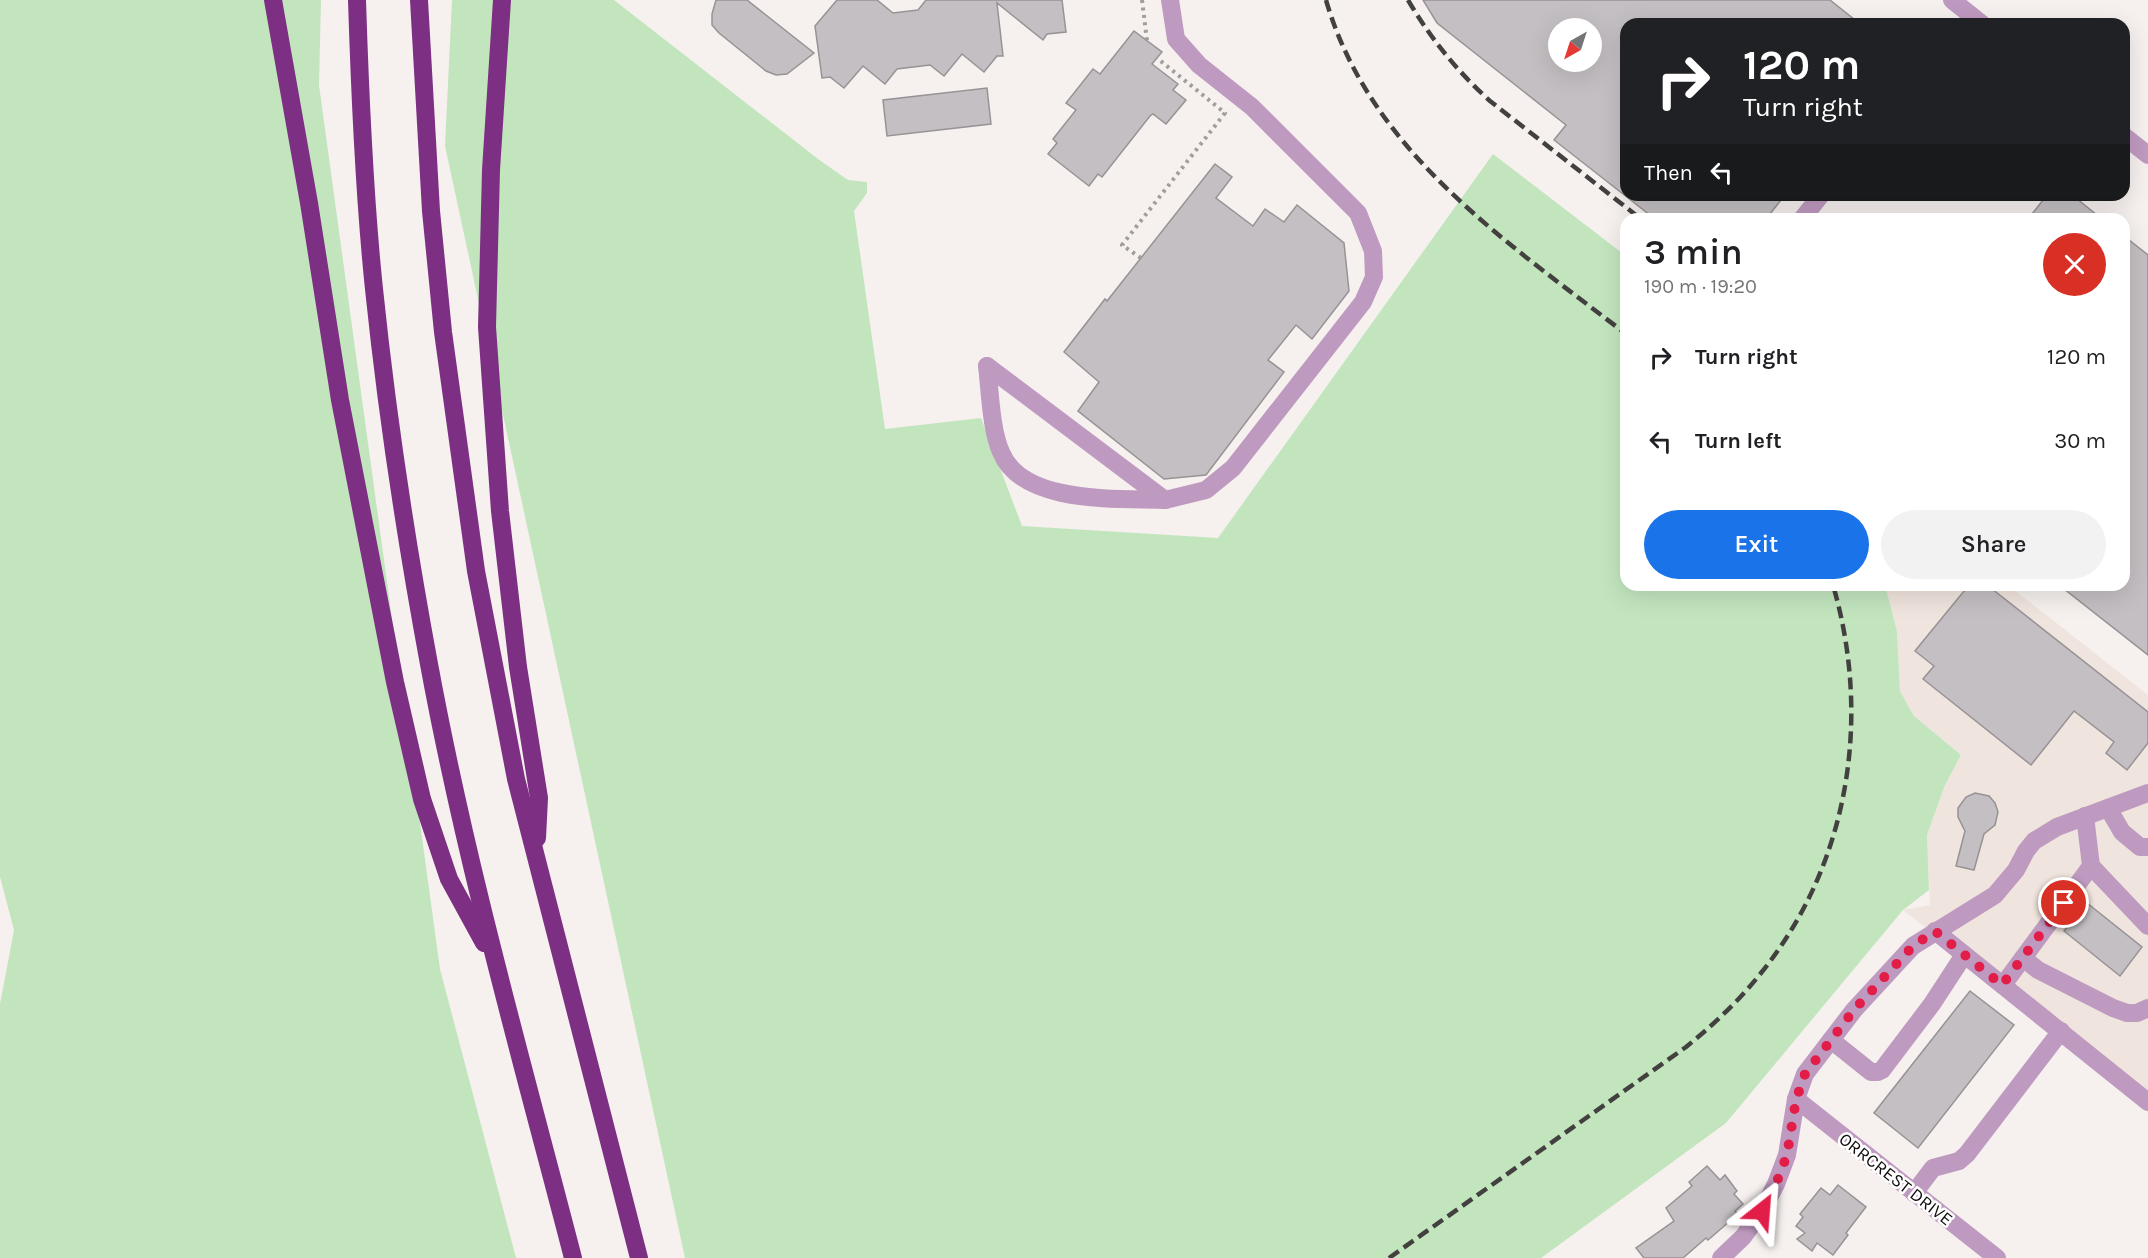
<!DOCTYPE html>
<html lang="en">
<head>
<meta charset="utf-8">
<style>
  body { margin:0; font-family:Karla,sans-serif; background:#f2f2f2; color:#202124; height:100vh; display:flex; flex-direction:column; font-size:22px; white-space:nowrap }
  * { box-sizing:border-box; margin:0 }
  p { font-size:20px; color:#757577 }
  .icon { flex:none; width:33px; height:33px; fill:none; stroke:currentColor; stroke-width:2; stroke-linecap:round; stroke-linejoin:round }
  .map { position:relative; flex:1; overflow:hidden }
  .sheet { position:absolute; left:1620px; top:213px; width:510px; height:378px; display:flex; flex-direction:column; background:#fff; border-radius:18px; box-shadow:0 6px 24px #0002 }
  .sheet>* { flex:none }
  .banner { position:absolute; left:1620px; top:18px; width:510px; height:183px; border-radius:18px; box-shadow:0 6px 24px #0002; background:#202124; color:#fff; overflow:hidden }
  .needle { width:39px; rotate:219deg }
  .tools { position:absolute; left:1548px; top:18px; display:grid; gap:12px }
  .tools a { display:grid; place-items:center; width:54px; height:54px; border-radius:50%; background:#fff; box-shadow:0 6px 24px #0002; font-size:30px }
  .pin { position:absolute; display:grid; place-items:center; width:51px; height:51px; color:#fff; margin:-26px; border:3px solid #fff; border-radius:50%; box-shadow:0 2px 6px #0007 }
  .me { position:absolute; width:66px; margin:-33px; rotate:28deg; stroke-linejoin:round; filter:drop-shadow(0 0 4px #0008) }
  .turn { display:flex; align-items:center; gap:21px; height:126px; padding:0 24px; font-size:27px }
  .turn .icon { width:78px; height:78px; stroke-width:2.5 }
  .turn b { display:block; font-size:42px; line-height:51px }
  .then { display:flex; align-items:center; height:57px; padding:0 24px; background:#0003; gap:12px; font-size:22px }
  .round { display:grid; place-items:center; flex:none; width:63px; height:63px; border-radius:32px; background:#f2f2f2 }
  .overview { display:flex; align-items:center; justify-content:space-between; height:102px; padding:0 24px }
  h1 { font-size:36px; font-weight:600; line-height:45px }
  .action { display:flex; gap:12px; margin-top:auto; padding:12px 24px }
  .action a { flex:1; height:69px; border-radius:36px; background:#1a73e8; color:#fff; font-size:24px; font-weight:600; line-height:69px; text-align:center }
  .action a+a { background:#f2f2f2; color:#202124 }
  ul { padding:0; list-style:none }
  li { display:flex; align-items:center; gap:18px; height:84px; padding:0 24px }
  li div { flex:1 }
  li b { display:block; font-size:22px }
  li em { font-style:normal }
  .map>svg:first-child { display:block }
  .built { fill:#f0e5de }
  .green { fill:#c2e5be }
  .building { fill:#c4bfc2; stroke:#979295; stroke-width:1.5; fill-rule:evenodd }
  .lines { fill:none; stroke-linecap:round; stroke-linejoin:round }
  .path { stroke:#a09d9b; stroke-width:4; stroke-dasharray:3 4.5; stroke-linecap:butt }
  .minor { stroke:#bf9ac0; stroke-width:18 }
  .highway { stroke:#7d3083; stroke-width:18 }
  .rail { stroke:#434140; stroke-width:4.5; stroke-dasharray:12 6; stroke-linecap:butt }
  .route { stroke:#e11d48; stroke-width:10; stroke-dasharray:0 18 }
  .labels { text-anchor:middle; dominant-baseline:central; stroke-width:5; stroke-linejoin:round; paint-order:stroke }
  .street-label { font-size:18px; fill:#0f0e0d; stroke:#fff }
</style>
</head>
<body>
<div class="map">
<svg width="2148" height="1258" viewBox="0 0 2148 1258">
  <rect width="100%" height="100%" fill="#f6f1ef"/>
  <!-- built -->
  <polygon class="built" points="1885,585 2008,585 2148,695 2148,1104 1903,910 1930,905 1927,835 1945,785 1961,755 1914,716 1900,691 1897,631"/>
  <!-- green -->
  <g class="green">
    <polygon points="0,0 321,0 319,85 440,969 516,1258 0,1258 0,1004 14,930 0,877"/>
    <polygon points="452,0 614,0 818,159 848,180 867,182 867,193 854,211 885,429 981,418 1022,526 1218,538 1493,154 1626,256 1626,585 1885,585 1897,631 1900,691 1914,716 1961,755 1945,785 1927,835 1929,890 1903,910 1726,1123 1541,1258 685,1258 445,146"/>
  </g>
  <!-- building -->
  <g class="building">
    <polygon points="716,0 747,0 814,53 787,74 776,75 766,71 719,33 712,25 712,14"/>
    <polygon points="837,0 877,0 893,13 918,10 926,0 1062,0 1066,32 1047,34 1043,40 997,3 1003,56 997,56 984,72 962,54 944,76 930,65 897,69 885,84 863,66 844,88 830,77 822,78 815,26"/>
    <path d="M1423,0H1830L1860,24H1626V195H1785L1766,219H1655L1554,140L1566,125L1437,23ZM1558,28H1592V62H1558Z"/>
    <polygon points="1134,31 1162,52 1152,64 1178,84 1173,90 1186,100 1166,124 1153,114 1150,116 1102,177 1098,174 1089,186 1048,154 1057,143 1053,139 1076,110 1066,103 1093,69 1100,74"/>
    <polygon points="987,88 991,124 887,136 883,100"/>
    <polygon points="1215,164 1232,177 1216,198 1253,226 1265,209 1284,222 1297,205 1344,243 1349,291 1312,339 1296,325 1268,360 1284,372 1206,475 1164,479 1078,411 1099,382 1064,352 1105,299 1107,301"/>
    <polygon points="2047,195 2072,195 2102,219 2028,219"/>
    <polygon points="2124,236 2148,255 2148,655 2059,585 2124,585"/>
    <polygon points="1969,585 1987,585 2148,712 2148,743 2127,770 2106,753 2114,742 2074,711 2031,765 1923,679 1934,666 1915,651"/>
    <polygon points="1975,793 1989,796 1995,803 1998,812 1995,825 1984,834 1974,870 1956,866 1965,831 1958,817 1958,808 1966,797"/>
    <polygon points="2087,903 2142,947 2120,976 2064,931"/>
    <polygon points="1970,991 2014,1025 1918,1148 1874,1113"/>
    <polygon points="1707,1166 1720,1180 1725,1175 1737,1191 1734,1194 1743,1204 1735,1211 1738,1214 1708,1240 1706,1238 1683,1258 1644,1258 1636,1248 1674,1221 1666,1208 1692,1186 1689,1182"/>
    <polygon points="1838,1185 1866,1207 1846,1233 1848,1235 1833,1255 1817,1243 1812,1251 1797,1239 1805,1233 1796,1226 1803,1217 1800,1214 1821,1188 1830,1195"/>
  </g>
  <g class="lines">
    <!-- path -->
    <g class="path">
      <polyline points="1142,0 1147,41"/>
      <polyline points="1141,258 1122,245 1225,113 1157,58"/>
    </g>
    <!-- minor -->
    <g class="minor">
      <polyline points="1952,0 1982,24"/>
      <polyline points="2124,136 2148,155"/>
      <polyline points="1802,219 1821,195"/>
      <polyline points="987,366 1165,500 1206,490 1233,468 1363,302 1374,277 1373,251 1358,213 1252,107 1199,65 1176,39 1170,0"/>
      <path d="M987,366C990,391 991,430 1001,452C1022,505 1119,498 1165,500"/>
      <polyline points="2108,808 2122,832 2140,847 2148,847"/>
      <polyline points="2091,866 2148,926"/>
      <polyline points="1935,931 2148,1102"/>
      <polyline points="2023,958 2038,970 2113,1008 2127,1013 2137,1013 2148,1008"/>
      <polyline points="2003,985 2091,866 2085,816"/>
      <polyline points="1831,1040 1871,1072 1878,1072 1882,1070 1932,1004 1964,955"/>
      <polyline points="1796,1099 1997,1258"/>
      <polyline points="1914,1193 1933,1168 1959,1161 1967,1154 2061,1031"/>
      <polyline points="1721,1258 1743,1237 1762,1211 1776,1184 1787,1155 1796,1099 1805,1074 1854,1010 1913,946 1995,895 2016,870 2026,851 2034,841 2057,827 2148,793"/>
    </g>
    <!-- highway -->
    <g class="highway">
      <polyline points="273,0 309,203 340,400 395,682 422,799 449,879 484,943"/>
      <path d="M357,0C360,96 364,193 374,289C387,415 406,540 429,664C466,865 522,1061 573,1258"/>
      <polyline points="419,0 431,211 443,332 476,571 516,779 639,1258"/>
      <polyline points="502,0 491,170 487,327 500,511 518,667 539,798 537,838"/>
    </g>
    <!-- rail -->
    <g class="rail">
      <path d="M1326,0C1370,152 1507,242 1626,334"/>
      <path d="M1408,0C1431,39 1457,71 1490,101L1641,219"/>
      <path d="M1389,1258L1686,1047C1713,1025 1739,1001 1761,973C1849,864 1872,719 1833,585"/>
    </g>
  </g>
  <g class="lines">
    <!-- route -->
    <polyline class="route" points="1762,1211 1776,1184 1787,1155 1796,1100 1805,1074 1854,1010 1913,946 1935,931 2002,985 2064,903"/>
  </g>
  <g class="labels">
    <!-- street labels -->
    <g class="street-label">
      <text transform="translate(1896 1179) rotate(38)">ORRCREST DRIVE</text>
    </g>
  </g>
</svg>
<div class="tools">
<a><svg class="needle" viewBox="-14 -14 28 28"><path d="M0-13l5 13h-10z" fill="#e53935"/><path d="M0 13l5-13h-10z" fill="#757577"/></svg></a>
</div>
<div class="pin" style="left:2064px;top:903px;background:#d93025"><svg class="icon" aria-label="arrive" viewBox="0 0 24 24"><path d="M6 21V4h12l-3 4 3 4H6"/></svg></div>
<svg class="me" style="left:1762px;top:1211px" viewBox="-20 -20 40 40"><path d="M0-17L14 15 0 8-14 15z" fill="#e11d48" stroke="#fff" stroke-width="4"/></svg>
<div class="banner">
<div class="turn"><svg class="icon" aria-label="right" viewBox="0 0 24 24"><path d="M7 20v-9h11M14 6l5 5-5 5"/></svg><div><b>120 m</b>Turn right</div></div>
<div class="then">Then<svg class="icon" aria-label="left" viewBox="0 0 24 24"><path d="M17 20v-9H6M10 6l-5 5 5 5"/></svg></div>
</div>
<section class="sheet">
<div class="overview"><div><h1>3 min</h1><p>190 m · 19:20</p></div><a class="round" style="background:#d93025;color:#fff"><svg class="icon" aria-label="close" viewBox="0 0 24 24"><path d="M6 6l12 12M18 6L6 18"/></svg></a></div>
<ul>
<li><svg class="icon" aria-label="right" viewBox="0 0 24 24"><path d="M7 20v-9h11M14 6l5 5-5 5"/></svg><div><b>Turn right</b></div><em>120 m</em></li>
<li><svg class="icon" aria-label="left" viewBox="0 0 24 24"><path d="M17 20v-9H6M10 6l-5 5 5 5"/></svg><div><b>Turn left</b></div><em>30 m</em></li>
</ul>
<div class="action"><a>Exit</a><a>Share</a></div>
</section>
</div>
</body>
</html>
